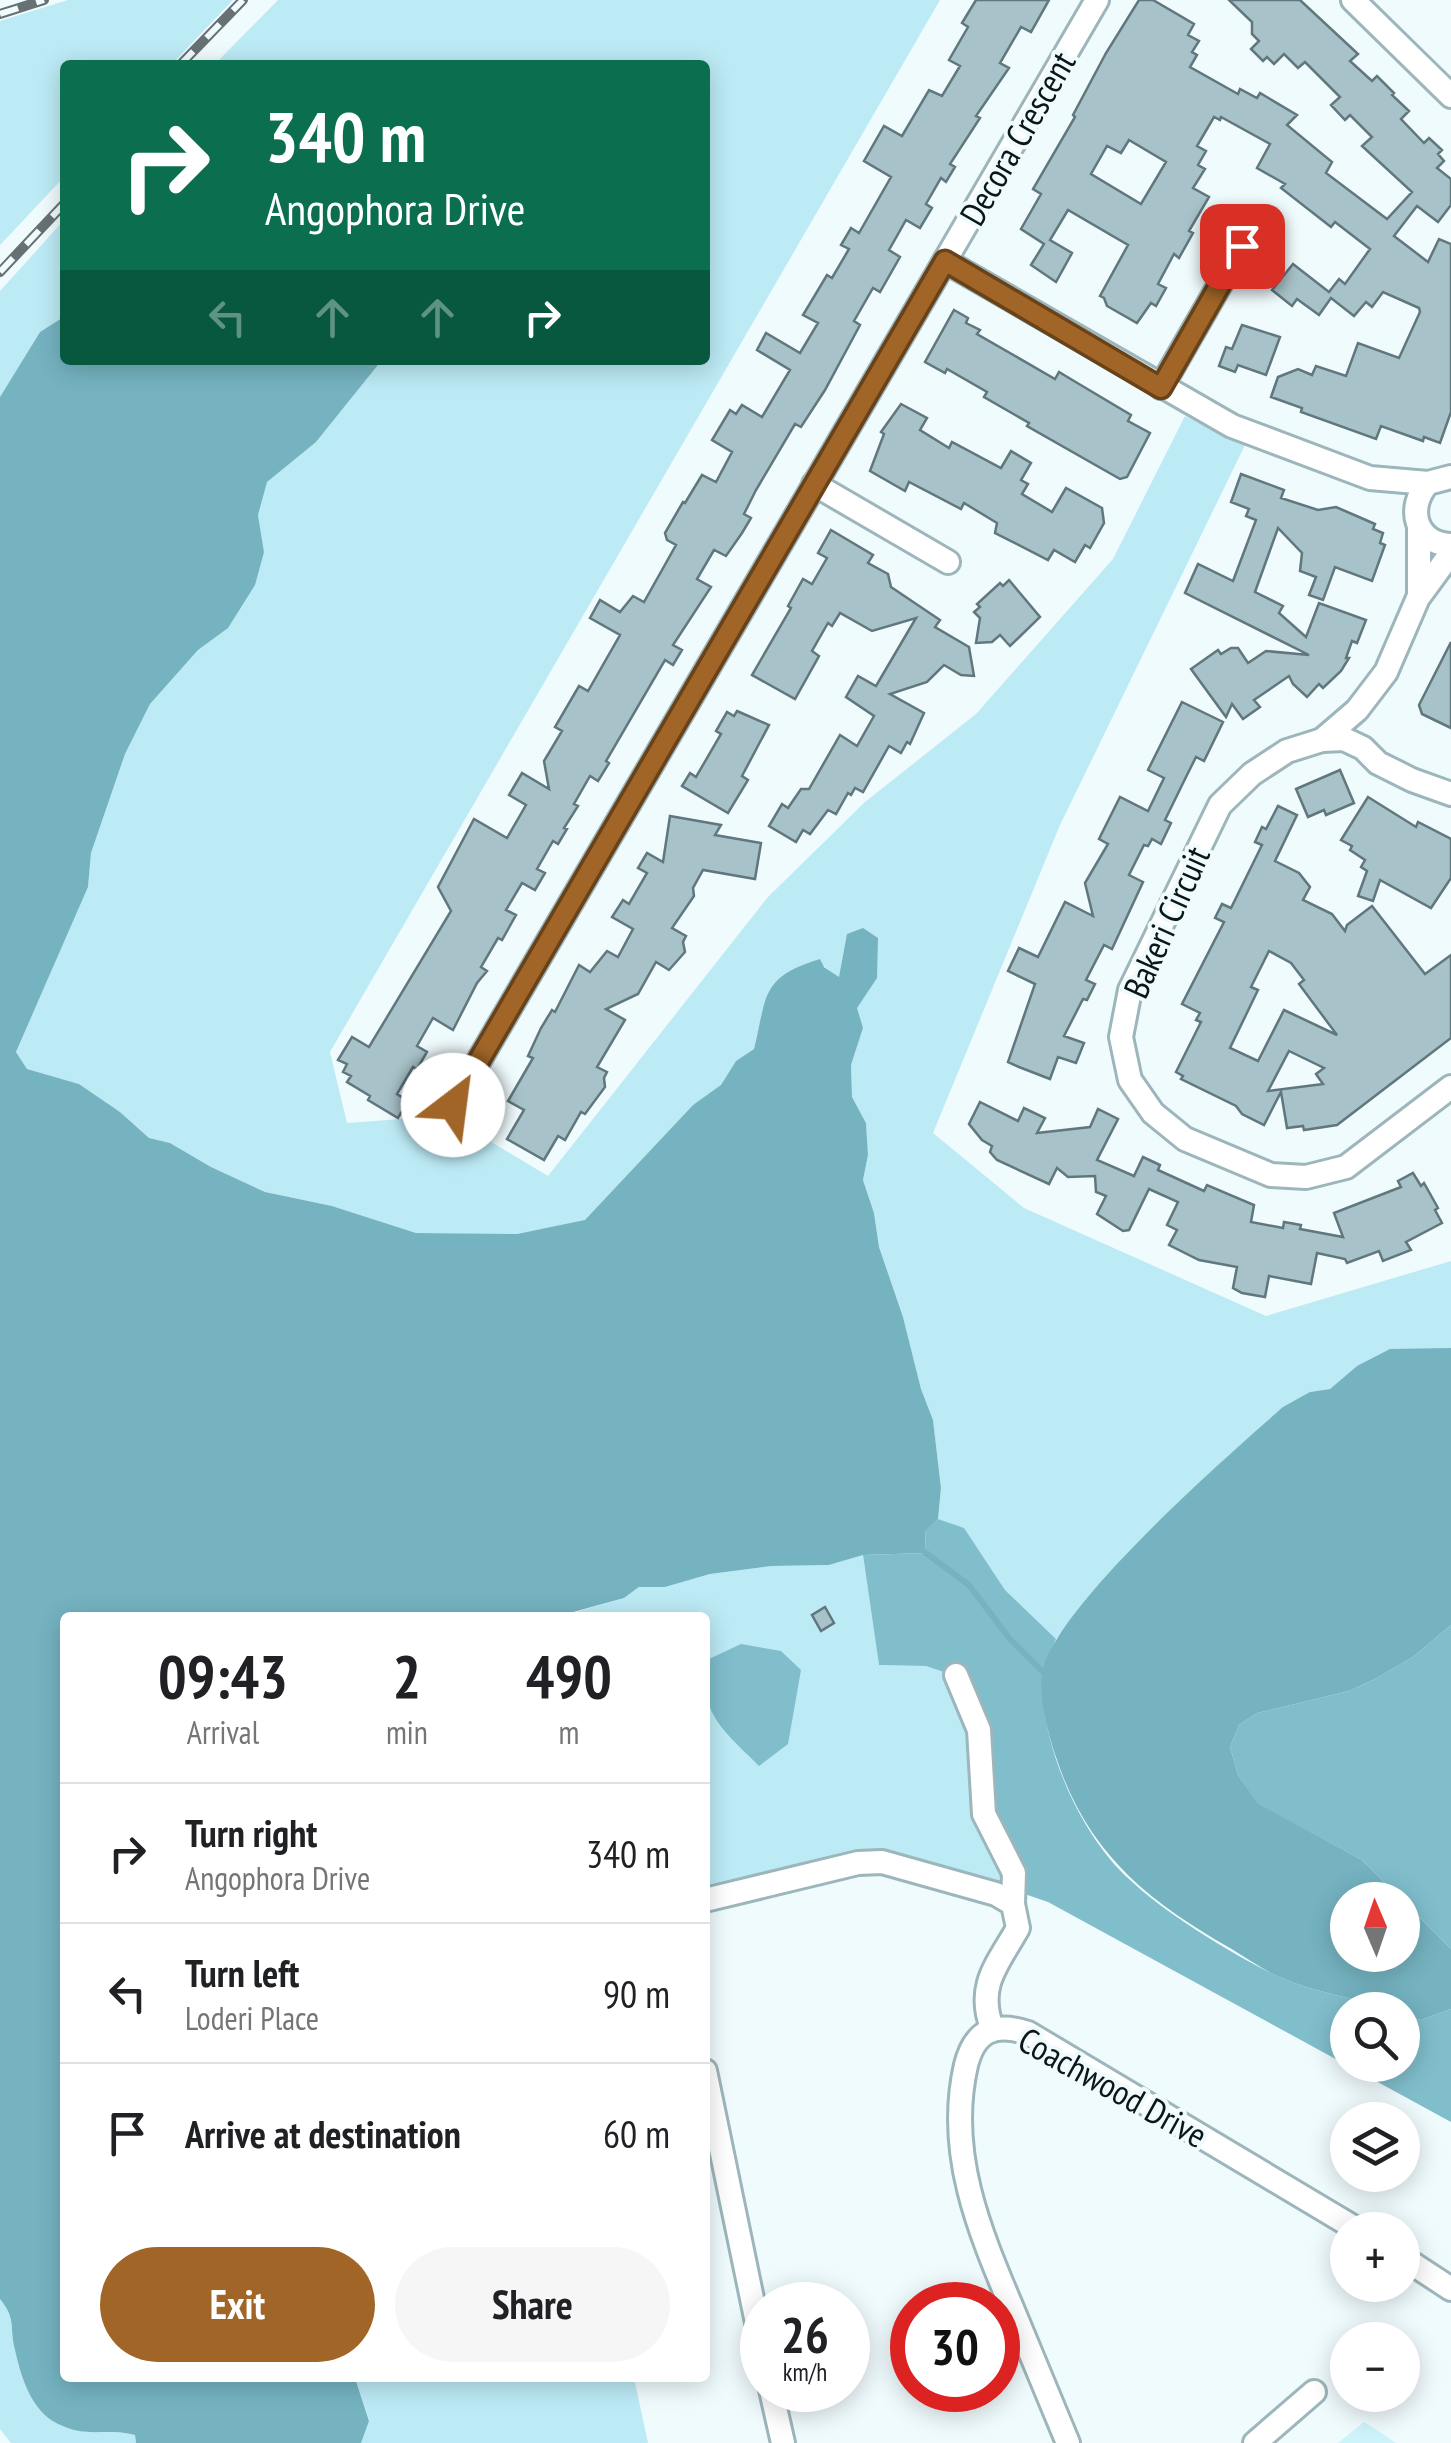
<!DOCTYPE html>
<html lang="en">
<head>
<meta charset="utf-8">
<style>
  body { margin:0; font-family:"PT Sans Narrow",sans-serif; background:#f6f6f6; color:#202124; height:100vh; display:flex; flex-direction:column; font-size:38px; white-space:nowrap }
  * { box-sizing:border-box; margin:0 }
  p { font-size:32px; color:#757577 }
  .icon { flex:none; width:55px; height:55px; fill:none; stroke:currentColor; stroke-width:2; stroke-linecap:round; stroke-linejoin:round }
  .map { position:relative; flex:1; overflow:hidden }
  .details { position:absolute; left:60px; top:1612px; width:650px; height:770px; display:flex; flex-direction:column; background:#fff; border-radius:10px; box-shadow:0 5px 25px #0003 }
  .details>* { flex:none }
  .guide { position:absolute; left:60px; top:60px; width:650px; height:305px; border-radius:10px; box-shadow:0 5px 25px #0003; background:#0b6e4f; color:#fff; overflow:hidden }
  .needle { width:65px; rotate:358deg }
  .buttons { position:absolute; left:1330px; top:1882px; display:grid; gap:20px }
  .buttons a { display:grid; place-items:center; width:90px; height:90px; border-radius:50%; background:#fff; box-shadow:0 5px 25px #0003; font-size:50px }
  .speed { position:absolute; left:740px; top:2282px; display:flex; gap:20px; font-size:50px; font-weight:700; text-align:center }
  .speed>* { display:grid; place-content:center; width:130px; height:130px; border-radius:50%; background:#fff; box-shadow:0 5px 25px #0003; line-height:1 }
  .speed small { font-size:25px; font-weight:400 }
  .speed .limit { border:15px solid #d22; background:#fff; color:#111 }
  .pin { position:absolute; display:grid; place-items:center; width:85px; height:85px; color:#fff; margin:-42px; border-radius:20px; box-shadow:0 5px 15px #0006 }
  .me { position:absolute; width:110px; margin:-55px; rotate:30deg; stroke-linejoin:round; filter:drop-shadow(0 0 8px #0008) }
  .turn { display:flex; align-items:center; gap:35px; height:210px; padding:0 40px; font-size:45px }
  .turn .icon { width:130px; height:130px; stroke-width:2.5 }
  .turn b { display:block; font-size:70px; line-height:85px }
  .lanes { display:flex; align-items:center; height:95px; padding:0 40px; background:#0003; justify-content:center; gap:50px; direction:ltr }
  .lanes .off { opacity:.35 }
  .eta { display:flex; justify-content:space-evenly; align-items:center; height:170px; text-align:center }
  .eta b { font-size:60px; font-weight:600; line-height:70px }
  .action { display:flex; gap:20px; margin-top:auto; padding:20px 40px }
  .action a { flex:1; height:115px; border-radius:60px; background:#a16527; color:#fff; font-size:40px; font-weight:600; line-height:115px; text-align:center }
  .action a+a { background:#f6f6f6; color:#202124 }
  ul { padding:0; list-style:none }
  li { display:flex; align-items:center; gap:30px; height:140px; padding:0 40px; border-top:2px solid #e0e0e0 }
  li div { flex:1 }
  li b { display:block; font-size:38px }
  li em { font-style:normal }
  .map>svg:first-child { display:block }
  .built { fill:#cef3fb }
  .green { fill:#bceaf5 }
  .forest { fill:#80becc }
  .water { fill:#75b3c1; fill-rule:evenodd }
  .lines { fill:none; stroke-linecap:round; stroke-linejoin:round }
  .stream { stroke:#75b3c1; stroke-width:6 }
  .building { fill:#a8c2c9; stroke:#5f777d; stroke-width:2.5; fill-rule:evenodd }
  .minor-casing { stroke:#9cb6bc; stroke-width:28 }
  .minor { stroke:#fff; stroke-width:22 }
  .rail-casing { stroke:#677173; stroke-width:10 }
  .rail { stroke:#f0fbfd; stroke-width:6; stroke-dasharray:19; stroke-linecap:butt }
  .route-casing { stroke:#694219; stroke-width:25 }
  .route { stroke:#a16527; stroke-width:18 }
  .labels { text-anchor:middle; dominant-baseline:central; stroke-width:8; stroke-linejoin:round; paint-order:stroke }
  .street-label { font-size:35px; fill:#0c1618; stroke:#f0fbfd }
</style>
</head>
<body>
<div class="map">
<svg width="1451" height="2443" viewBox="0 0 1451 2443">
  <rect width="100%" height="100%" fill="#f0fbfd"/>
  <!-- built -->
  <polygon class="built" points="1364,2422 1377,2430 1396,2443 1338,2443"/>
  <!-- green -->
  <g class="green">
    <polygon points="68,0 233,0 171,65 65,65 65,176 0,245 0,21"/>
    <polygon points="278,0 940,0 330,1052 347,1123 429,1117 446,1129 468,1128 548,1176 768,897 865,802 976,714 1113,559 1185,416 1245,445 1060,825 933,1133 1024,1208 1266,1316 1451,1261 1451,1348 1357,1366 1330,1389 1310,1392 1082,1607 1056,1639 1005,1590 964,1529 938,1519 941,1488 933,1420 921,1389 903,1317 879,1247 874,1213 863,1180 868,1155 866,1123 852,1097 851,1065 863,1028 839,978 824,966 764,1005 754,1049 736,1061 721,1086 693,1105 585,1221 517,1234 473,1234 416,1233 332,1206 265,1192 211,1167 170,1143 149,1138 120,1112 79,1084 27,1069 16,1052 88,887 91,853 125,754 150,704 198,650 227,628 264,552 258,515 266,482 316,442 382,360 705,360 705,65 214,65"/>
    <polygon points="65,219 65,316 40,332 0,397 0,291"/>
    <polygon points="863,1555 879,1665 926,1666 956,1675 1013,1890 883,1849 705,1891 705,1618 555,1618 624,1598 639,1587 665,1587 710,1574 771,1566 829,1565"/>
    <path d="M0,2299C17,2320 9,2327 15,2350C21,2377 31,2411 58,2424C89,2439 104,2427 135,2435L136,2443H11L0,2429Z"/>
    <polygon points="355,2378 634,2378 648,2443 361,2443 369,2420"/>
  </g>
  <!-- forest -->
  <g class="forest">
    <path d="M938,1519L964,1528L1005,1590L1056,1639C1052,1650 1043,1663 1043,1674C1038,1740 1080,1835 1129,1879C1163,1912 1239,1959 1282,1978C1316,1993 1356,1998 1392,2010H1348V2065H1402L1403,2014L1421,2020L1451,2009V2122L1048,1902L1013,1890L984,1814L979,1730L956,1676L926,1666L879,1665L863,1555L926,1553L925,1530Z"/>
    <polygon points="1451,1625 1451,1949 1362,1860 1256,1803 1238,1775 1230,1747 1239,1725 1257,1713 1349,1691 1375,1679 1413,1657"/>
    <path d="M741,1644L781,1651L801,1670L788,1744L759,1766C725,1732 697,1713 707,1660Z"/>
  </g>
  <!-- water -->
  <g class="water">
    <path d="M65,316V360H382L316,442L267,482L258,515L264,552L255,585L228,628L198,650L150,704L125,754L91,853L88,887L16,1052L27,1069L79,1084L120,1112L149,1138L170,1143L211,1167L265,1192L332,1206L416,1233L517,1234L585,1220L693,1105L721,1085L736,1061L754,1049C767,995 761,977 820,959L824,967L839,977L847,934L863,928L878,938L877,978L857,1008L863,1028L851,1065L852,1097L866,1123L868,1155L863,1180L874,1213L879,1247L903,1317L921,1389L933,1420L941,1488L938,1519L925,1531L926,1553L863,1555L829,1565L771,1566L710,1574L665,1587H639L624,1598L555,1617L65,1618V2378H355L369,2421L361,2443H136L135,2435C104,2427 89,2439 58,2424C31,2411 21,2377 15,2350C9,2327 17,2320 0,2299V397L40,332Z"/>
    <path d="M1451,1348V1625L1413,1657L1375,1679L1349,1691L1257,1713L1239,1725L1230,1747L1238,1775L1257,1803L1362,1860L1451,1949V2009L1421,2020L1403,2014L1402,2010H1392C1356,1998 1316,1993 1282,1978C1264,1971 1247,1958 1230,1948C1146,1900 1087,1852 1056,1757C1048,1734 1037,1692 1043,1668C1062,1601 1227,1456 1283,1407L1310,1392L1330,1389L1357,1366L1390,1349ZM1348,1900H1402V1955H1348Z"/>
  </g>
  <g class="lines">
    <!-- stream -->
    <polyline class="stream" points="926,1553 969,1585 1009,1638 1042,1671"/>
  </g>
  <!-- building -->
  <g class="building">
    <polygon points="976,0 1049,0 1031,32 1021,27 1000,63 1009,68 976,116 980,118 950,164 955,167 946,182 941,178 926,204 932,208 920,228 906,220 889,250 900,257 880,292 873,288 854,321 860,325 825,390 801,427 795,424 756,490 744,514 751,518 742,533 726,556 714,550 697,579 711,587 673,645 682,650 673,665 665,660 606,761 609,763 598,781 590,776 574,804 578,806 564,828 567,829 558,844 553,841 537,869 545,873 535,890 522,883 506,910 516,915 502,940 498,938 481,967 487,971 477,983 453,1030 433,1018 417,1046 427,1052 417,1069 413,1067 397,1094 408,1101 398,1118 368,1100 370,1096 347,1082 351,1076 343,1072 347,1064 338,1060 352,1037 369,1047 451,911 438,887 474,819 507,838 526,805 509,795 522,773 549,789 544,761 562,731 555,727 579,686 588,691 620,635 590,618 600,600 620,612 633,596 644,602 676,545 667,540 665,533 683,502 685,503 702,475 716,482 732,452 712,440 730,410 736,414 742,405 762,417 790,370 757,350 766,333 800,353 818,323 803,315 827,275 832,278 849,249 841,245 851,228 859,233 891,177 864,161 884,126 902,136 929,90 942,96 960,66 949,60 968,27 962,23"/>
    <path d="M1139,0H1153L1194,24L1188,35L1199,41L1192,52L1197,55L1190,67L1238,94L1240,89L1257,98L1260,93L1297,115L1287,125L1332,162L1326,173L1387,219L1412,192L1362,146L1372,137L1350,115L1345,120L1331,105L1340,97L1305,62L1298,68L1284,54L1274,64L1267,57L1263,61L1251,49L1259,41L1252,34V22L1229,0H1300L1358,54L1350,61L1372,81L1377,76L1394,93L1392,95L1409,111L1401,119L1424,143L1429,138L1442,150L1438,154L1444,161L1437,168L1451,179V205L1438,222L1417,206L1394,236L1428,262L1439,239L1451,244V412L1440,443L1424,437L1423,441L1381,426L1376,439L1301,412L1302,408L1271,397L1278,377L1298,369L1312,375L1316,366L1346,376L1358,343L1399,358L1420,312L1419,308L1383,292L1372,307L1366,302L1354,316L1331,298L1319,315L1297,299L1292,306L1272,290L1293,264L1329,292L1339,279L1345,284L1370,249L1335,222L1331,227L1281,188L1285,184L1257,168L1270,144L1221,117L1220,120L1214,117L1197,146L1206,151L1198,165L1205,169L1193,188L1209,197L1189,231L1193,233L1179,258L1174,254L1158,284L1166,288L1156,306L1151,303L1137,323L1107,306L1104,298L1100,296L1128,245L1068,210L1050,240L1072,253L1056,282L1031,265L1044,244L1021,229L1041,194L1033,189L1075,117L1073,115L1106,53ZM1129,140L1166,162L1141,204L1091,174L1107,146L1121,153Z"/>
    <polygon points="954,310 968,318 966,323 980,330 977,334 1055,379 1059,372 1074,381 1131,415 1128,421 1150,433 1127,477 1120,479 1027,426 1029,423 984,397 987,392 947,369 945,373 925,362"/>
    <polygon points="1242,325 1280,337 1266,375 1238,365 1235,372 1219,366 1226,347 1232,349"/>
    <polygon points="901,404 927,418 920,430 949,448 952,442 1001,468 1011,451 1031,463 1021,480 1028,484 1022,494 1052,512 1066,488 1102,508 1104,523 1090,548 1085,545 1075,562 1054,550 1048,560 995,533 997,523 964,503 961,509 909,482 905,491 870,471 884,434 881,432"/>
    <polygon points="1241,474 1284,490 1281,498 1318,510 1336,507 1375,524 1373,529 1383,533 1380,543 1385,545 1372,581 1335,567 1323,600 1309,595 1316,577 1300,571 1302,553 1278,528 1255,592 1283,606 1279,613 1306,637 1319,603 1366,620 1357,643 1352,641 1346,658 1349,658 1341,671 1323,688 1319,684 1307,697 1293,684 1289,676 1254,700 1260,707 1243,719 1232,704 1226,717 1191,669 1218,650 1221,654 1231,648 1238,648 1248,663 1266,651 1309,655 1185,593 1198,564 1233,581 1256,520 1246,516 1249,509 1231,502"/>
    <polygon points="831,530 873,555 868,563 888,574 891,587 940,620 935,627 969,647 974,676 961,675 944,665 927,682 890,694 924,713 910,744 907,742 901,753 889,746 863,792 855,788 851,795 848,793 836,814 828,810 810,834 803,830 796,842 769,826 782,804 788,808 801,789 809,789 840,735 857,746 874,716 846,697 858,676 876,686 916,618 872,631 840,613 832,626 828,623 812,651 819,656 795,699 752,675 791,608 788,606 803,579 812,584 827,558 818,553"/>
    <polygon points="1009,580 1040,617 1010,646 1000,635 992,642 976,643 980,618 974,612 980,607 977,604 1000,583 1003,586"/>
    <polygon points="1451,642 1451,728 1422,714 1419,705"/>
    <polygon points="1182,702 1223,722 1204,761 1196,757 1186,777 1165,820 1171,823 1161,844 1152,839 1148,846 1144,845 1129,875 1143,882 1112,949 1104,945 1086,980 1095,984 1087,1000 1083,999 1064,1036 1084,1043 1076,1063 1058,1057 1050,1079 1019,1067 1008,1062 1035,984 1008,971 1019,948 1038,957 1065,902 1093,916 1085,883 1108,844 1099,839 1120,797 1148,811 1164,778 1148,770"/>
    <polygon points="737,711 769,725 742,776 748,780 728,813 682,786 690,773 696,777 721,734 716,731 727,712 734,716"/>
    <polygon points="1340,770 1354,803 1326,815 1324,810 1308,817 1296,789"/>
    <polygon points="1368,797 1416,827 1418,822 1451,839 1451,878 1431,908 1380,880 1373,901 1358,896 1367,871 1361,867 1365,860 1350,850 1352,846 1341,840"/>
    <path d="M1278,806L1297,815L1275,861L1299,873L1310,887L1303,900L1332,914L1345,931L1347,925L1372,906L1425,974L1451,955V1038L1337,1125L1304,1130L1303,1126L1287,1128L1281,1092L1264,1125L1242,1114L1236,1106L1181,1079L1183,1076L1176,1072L1201,1022L1196,1020L1200,1013L1182,1004L1224,922L1215,918L1222,904L1231,908L1262,845L1255,842L1262,827L1266,829ZM1269,951L1291,963L1304,980L1299,984L1337,1035L1284,1010L1258,1061L1230,1048L1258,990L1251,987ZM1289,1051L1324,1068L1316,1074L1323,1084L1268,1091Z"/>
    <polygon points="670,816 721,825 715,835 761,843 755,879 703,870 693,888 694,896 672,928 686,936 683,942 685,952 669,970 656,962 638,994 606,1009 625,1020 597,1067 607,1072 604,1078 605,1087 585,1114 581,1112 565,1140 558,1136 544,1160 507,1139 524,1110 508,1101 533,1058 528,1056 541,1028 552,1010 555,1012 579,965 590,972 607,951 618,957 633,929 612,917 623,900 629,904 647,873 638,868 647,853 663,862"/>
    <polygon points="980,1102 1018,1121 1024,1108 1045,1118 1037,1133 1090,1127 1098,1109 1118,1119 1097,1160 1134,1176 1143,1157 1160,1165 1158,1170 1204,1191 1207,1185 1254,1205 1251,1222 1283,1228 1284,1222 1301,1225 1300,1229 1343,1237 1334,1213 1401,1187 1398,1181 1413,1173 1421,1186 1424,1183 1438,1208 1435,1210 1442,1223 1406,1242 1411,1250 1383,1261 1379,1251 1347,1263 1345,1259 1317,1253 1311,1284 1269,1276 1265,1297 1242,1293 1233,1288 1237,1267 1199,1260 1169,1245 1177,1230 1167,1225 1178,1202 1149,1189 1129,1230 1123,1231 1097,1214 1106,1196 1096,1192 1095,1176 1068,1177 1057,1168 1049,1184 997,1160 990,1152 992,1146 982,1140 969,1124"/>
    <polygon points="825,1607 834,1623 821,1631 812,1615"/>
  </g>
  <g class="lines">
    <defs>
      <g id="minor">
        <polyline points="1353,0 1451,96"/>
        <polyline points="945,261 1232,426 1370,478 1428,483"/>
        <polyline points="1161,387 1242,246"/>
        <path d="M1451,477L1428,483C1406,508 1415,543 1451,545"/>
        <polyline points="814,484 948,562"/>
        <polyline points="1419,595 1419,528"/>
        <polyline points="1322,740 1357,710 1386,672 1418,598 1451,553"/>
        <polyline points="1451,794 1412,780 1378,763 1363,748 1344,739 1322,740 1287,751 1252,774 1220,805 1130,990 1121,1037 1130,1080 1153,1113 1185,1139 1271,1175 1306,1177 1346,1167 1451,1087"/>
        <polyline points="453,1105 1097,0"/>
        <polyline points="956,1675 979,1730 984,1814 1014,1873 1013,1904"/>
        <path d="M705,1900L858,1863L882,1862L996,1894L1013,1904L1018,1928C998,1964 976,1985 992,2028"/>
        <polyline points="705,2071 762,2347"/>
        <polyline points="1402,2257 1451,2289"/>
        <polyline points="771,2390 783,2443"/>
        <path d="M1068,2443C1049,2398 1031,2353 1012,2308C979,2230 946,2152 966,2065C975,2030 995,2022 1028,2033L1358,2230"/>
        <polyline points="1255,2443 1314,2392"/>
      </g>
    </defs>
    <!-- minor casing -->
    <use href="#minor" class="minor-casing"/>
    <!-- minor -->
    <use href="#minor" class="minor"/>
    <defs>
      <g id="rail">
        <polyline points="0,14 44,0"/>
        <polyline points="180,65 243,0"/>
        <polyline points="0,272 65,203"/>
      </g>
    </defs>
    <!-- rail casing -->
    <use href="#rail" class="rail-casing"/>
    <!-- rail -->
    <use href="#rail" class="rail"/>
  </g>
  <g class="lines">
    <defs>
      <polyline id="route" points="453,1105 945,261 1161,388 1242,246"/>
    </defs>
    <!-- route casing -->
    <use href="#route" class="route-casing"/>
    <!-- route -->
    <use href="#route" class="route"/>
  </g>
  <g class="labels">
    <!-- street labels -->
    <g class="street-label">
      <text transform="translate(1017 138) rotate(-60)">Decora Crescent</text>
      <text transform="translate(1166 922) rotate(-66)">Bakeri Circuit</text>
      <text transform="translate(1113 2087) rotate(29)">Coachwood Drive</text>
    </g>
  </g>
</svg>
<div class="buttons">
<a><svg class="needle" viewBox="-14 -14 28 28"><path d="M0-13l5 13h-10z" fill="#e53935"/><path d="M0 13l5-13h-10z" fill="#757577"/></svg></a>
<a><svg class="icon" aria-label="search" viewBox="0 0 24 24"><circle cx="10" cy="10" r="6"/><path d="M15 15l6 6"/></svg></a>
<a><svg class="icon" aria-label="layers" viewBox="0 0 24 24"><path d="M12 4l9 5-9 5-9-5zM3 14l9 5 9-5"/></svg></a>
<a>+</a>
<a>−</a>
</div>
<div class="speed"><div>26<small>km/h</small></div><div class="limit">30</div></div>
<div class="pin" style="left:1242px;top:246px;background:#d93025"><svg class="icon" aria-label="arrive" viewBox="0 0 24 24"><path d="M6 21V4h12l-3 4 3 4H6"/></svg></div>
<svg class="me" style="left:453px;top:1105px" viewBox="-20 -20 40 40"><circle r="19" fill="#fff"/><path d="M0-13L10 11 0 6-10 11z" fill="#a16527"/></svg>
<div class="guide">
<div class="turn"><svg class="icon" aria-label="right" viewBox="0 0 24 24"><path d="M7 20v-9h11M14 6l5 5-5 5"/></svg><div><b>340 m</b>Angophora Drive</div></div>
<div class="lanes"><svg class="icon off" aria-label="left" viewBox="0 0 24 24"><path d="M17 20v-9H6M10 6l-5 5 5 5"/></svg><svg class="icon off" aria-label="ahead" viewBox="0 0 24 24"><path d="M12 20V5M6 11l6-6 6 6"/></svg><svg class="icon off" aria-label="ahead" viewBox="0 0 24 24"><path d="M12 20V5M6 11l6-6 6 6"/></svg><svg class="icon" aria-label="right" viewBox="0 0 24 24"><path d="M7 20v-9h11M14 6l5 5-5 5"/></svg></div>
</div>
<section class="details">
<div class="eta">
<div><b>09:43</b><p>Arrival</p></div>
<div><b>2</b><p>min</p></div>
<div><b>490</b><p>m</p></div>
</div>
<ul>
<li><svg class="icon" aria-label="right" viewBox="0 0 24 24"><path d="M7 20v-9h11M14 6l5 5-5 5"/></svg><div><b>Turn right</b><p>Angophora Drive</p></div><em>340 m</em></li>
<li><svg class="icon" aria-label="left" viewBox="0 0 24 24"><path d="M17 20v-9H6M10 6l-5 5 5 5"/></svg><div><b>Turn left</b><p>Loderi Place</p></div><em>90 m</em></li>
<li><svg class="icon" aria-label="arrive" viewBox="0 0 24 24"><path d="M6 21V4h12l-3 4 3 4H6"/></svg><div><b>Arrive at destination</b></div><em>60 m</em></li>
</ul>
<div class="action"><a>Exit</a><a>Share</a></div>
</section>
</div>
</body>
</html>
